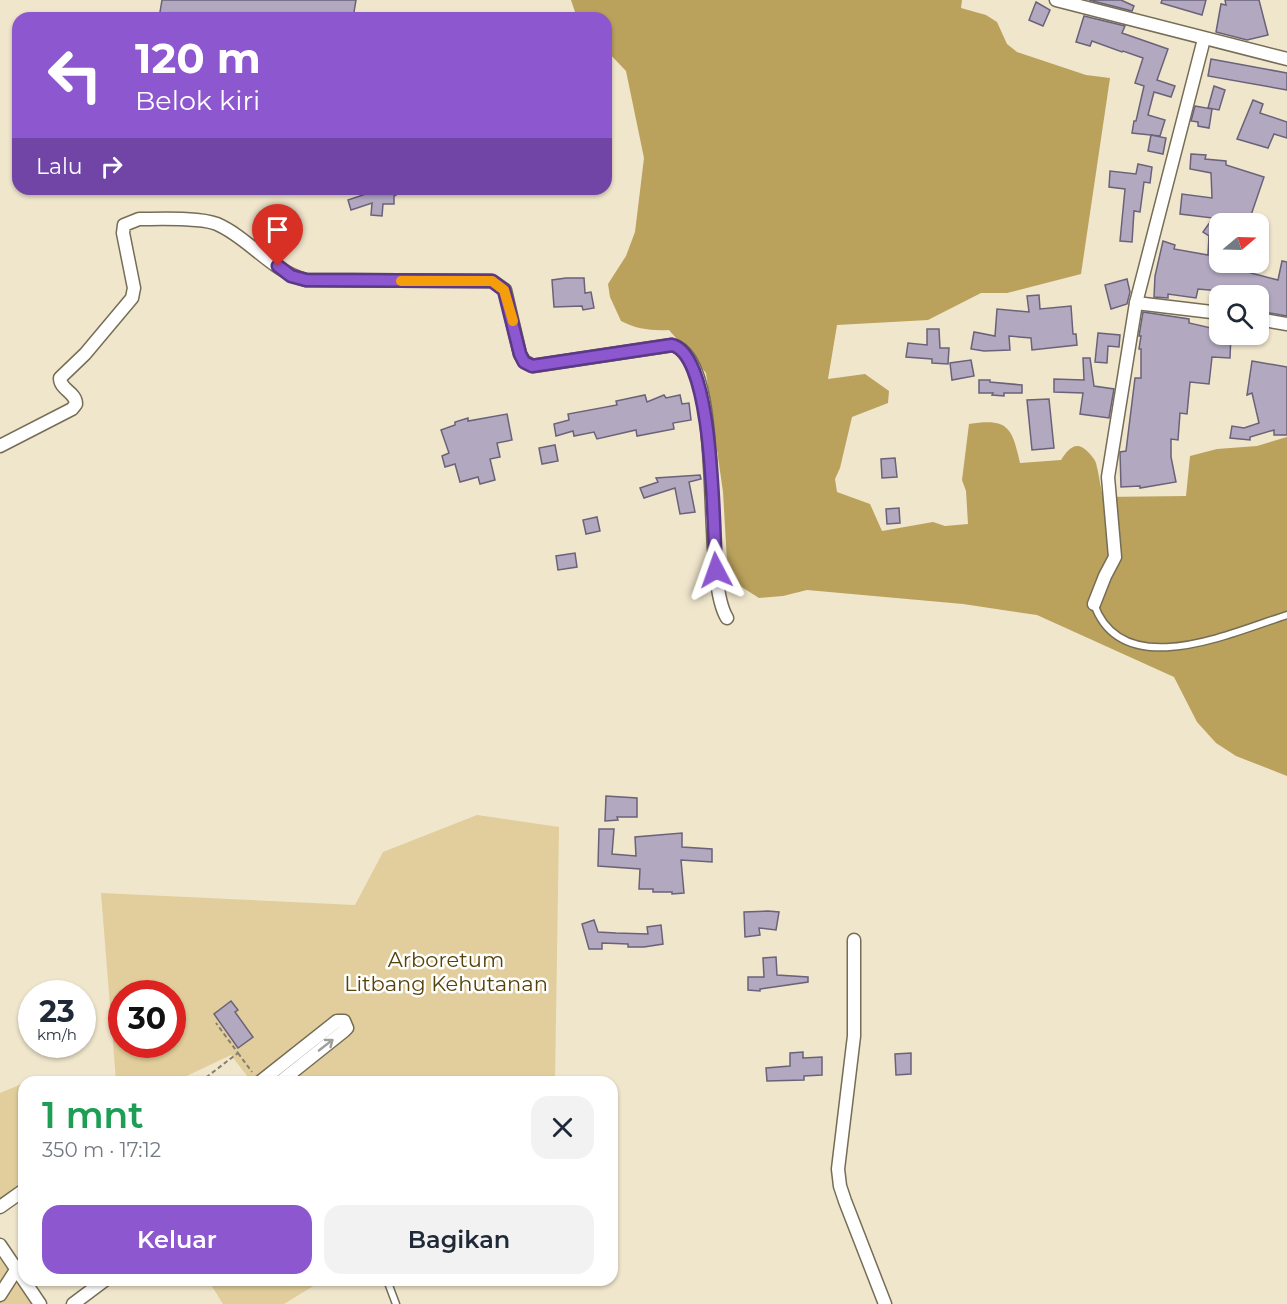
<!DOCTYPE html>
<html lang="id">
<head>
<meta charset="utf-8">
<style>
  body { margin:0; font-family:Montserrat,sans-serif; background:#f2f2f3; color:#1f2937; height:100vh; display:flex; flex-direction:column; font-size:22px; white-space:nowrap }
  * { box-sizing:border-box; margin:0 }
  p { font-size:20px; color:#747a83 }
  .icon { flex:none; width:33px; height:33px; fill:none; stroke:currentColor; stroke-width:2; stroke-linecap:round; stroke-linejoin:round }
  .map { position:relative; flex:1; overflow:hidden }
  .drawer { position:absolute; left:18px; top:1076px; width:600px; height:210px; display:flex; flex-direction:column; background:#fff; border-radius:18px; box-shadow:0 2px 4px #0004 }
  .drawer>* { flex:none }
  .banner { position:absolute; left:12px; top:12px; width:600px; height:183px; border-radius:18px; box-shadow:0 2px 4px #0004; background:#8d57cf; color:#fff; overflow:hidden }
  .needle { width:39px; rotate:71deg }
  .controls { position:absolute; left:1209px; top:213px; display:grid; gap:12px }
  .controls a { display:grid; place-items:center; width:60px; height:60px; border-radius:12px; background:#fff; box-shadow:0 2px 4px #0004; font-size:30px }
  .speed { position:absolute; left:18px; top:980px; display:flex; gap:12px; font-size:30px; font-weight:700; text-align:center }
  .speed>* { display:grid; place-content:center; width:78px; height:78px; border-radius:50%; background:#fff; box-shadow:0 2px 4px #0004; line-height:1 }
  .speed small { font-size:15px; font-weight:400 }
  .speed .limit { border:9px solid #d22; background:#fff; color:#111 }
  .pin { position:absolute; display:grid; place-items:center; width:51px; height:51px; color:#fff; margin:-62px -26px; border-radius:50% 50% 50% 0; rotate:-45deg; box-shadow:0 0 6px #0007 }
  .pin .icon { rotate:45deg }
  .me { position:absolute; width:66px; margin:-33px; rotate:356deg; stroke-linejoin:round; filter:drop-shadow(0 0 4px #0008) }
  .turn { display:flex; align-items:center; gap:21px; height:126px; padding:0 24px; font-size:27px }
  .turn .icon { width:78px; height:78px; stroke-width:2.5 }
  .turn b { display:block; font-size:42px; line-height:51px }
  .then { display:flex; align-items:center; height:57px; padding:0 24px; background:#0003; gap:12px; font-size:22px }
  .round { display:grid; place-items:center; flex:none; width:63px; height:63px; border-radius:18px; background:#f2f2f3 }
  .headline { display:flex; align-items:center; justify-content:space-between; height:102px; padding:0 24px }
  h1 { font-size:36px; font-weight:600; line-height:45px; color:#1e9e55 }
  .action { display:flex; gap:12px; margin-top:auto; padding:12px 24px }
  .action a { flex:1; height:69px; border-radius:18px; background:#8d57cf; color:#fff; font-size:24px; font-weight:600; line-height:69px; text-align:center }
  .action a+a { background:#f2f2f3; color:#1f2937 }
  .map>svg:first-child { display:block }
  .green { fill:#e1ce9c; fill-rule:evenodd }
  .forest { fill:#baa15c }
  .building { fill:#b2a9c1; stroke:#6a6279; stroke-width:1.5 }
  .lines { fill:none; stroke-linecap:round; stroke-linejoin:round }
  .lane-casing { stroke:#766d56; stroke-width:9 }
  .street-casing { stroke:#766d56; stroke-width:15 }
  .path { stroke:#867f6d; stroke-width:2; stroke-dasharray:4.5 3; stroke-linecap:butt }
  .lane { stroke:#fff; stroke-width:6 }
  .street { stroke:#fff; stroke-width:12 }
  .oneway { stroke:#a09e9b }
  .route-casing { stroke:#5c3987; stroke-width:15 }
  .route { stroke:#8d57cf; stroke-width:10 }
  .slow { stroke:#f59e0b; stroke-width:10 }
  .labels { text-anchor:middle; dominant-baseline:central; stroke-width:5; stroke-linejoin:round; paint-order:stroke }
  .park-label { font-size:21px; fill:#55430a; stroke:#fff }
</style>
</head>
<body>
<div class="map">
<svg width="1287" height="1304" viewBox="0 0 1287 1304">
  <rect width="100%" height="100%" fill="#f0e6cc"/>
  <!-- green -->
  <g class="green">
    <path d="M477,815L559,827L555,1081H251L231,1055L176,1081H116L101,893L355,905L383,852ZM122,993H172V1044H122Z"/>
    <polygon points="24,1083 24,1183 0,1204 0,1093"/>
    <polygon points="0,1241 40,1304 0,1304"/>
    <polygon points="208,1280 323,1280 284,1304 223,1304"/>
  </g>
  <!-- forest -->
  <path class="forest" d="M571,0H962L961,8L986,15L997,22L1007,44L1017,52L1086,75L1110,78L1081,274L1007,293H981L928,320L837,325L828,379L865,374L889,391L888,403L852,417L840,468L835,479L837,492L870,504L882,531L933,522L945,526L968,524L966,491L962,480L969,424C1008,418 1012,427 1020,463L1061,460C1068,449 1076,440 1087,451C1091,455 1094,458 1096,463C1099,474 1100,486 1103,497L1186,496L1190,456L1217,449L1257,446L1287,437V776L1236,756L1216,743L1197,722L1174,677L1037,615L963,604L807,590L783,596L759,598L737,584L727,561L723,492L706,373L669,330C652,331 636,329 621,321L610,297L608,284L626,256L635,232L644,158L626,71L606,50V18H577Z"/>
  <!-- building -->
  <g class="building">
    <polygon points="162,0 356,0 353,18 159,18"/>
    <polygon points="1089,0 1121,0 1134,6 1132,11"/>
    <polygon points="1162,0 1206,0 1202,15 1161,3"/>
    <polygon points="1225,0 1259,0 1268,35 1247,40 1216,32 1221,4 1226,5"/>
    <polygon points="1036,2 1050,10 1043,26 1029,20"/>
    <polygon points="1084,16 1125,26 1122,33 1168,49 1157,80 1175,86 1171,97 1154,92 1148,115 1165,120 1160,136 1132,133 1134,121 1136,121 1144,86 1135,83 1143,58 1123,51 1122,52 1092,41 1090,46 1076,42"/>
    <polygon points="1211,59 1287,73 1287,90 1208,76"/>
    <polygon points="1214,86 1225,90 1219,110 1208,108"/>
    <polygon points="1253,100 1263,104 1260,113 1287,122 1287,138 1274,134 1268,148 1237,139"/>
    <polygon points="1195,106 1212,109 1209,128 1198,126 1198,122 1191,121"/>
    <polygon points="1151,135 1166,138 1163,154 1148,151"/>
    <polygon points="1191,154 1206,155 1205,159 1226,161 1226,165 1264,177 1248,224 1220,224 1220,262 1247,262 1247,272 1278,280 1282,261 1287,262 1287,316 1258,311 1258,296 1220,296 1220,291 1198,289 1196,298 1168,294 1168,298 1154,297 1155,276 1163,241 1175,245 1174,249 1208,255 1209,236 1203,232 1213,218 1180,214 1182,194 1212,198 1211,173 1190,169"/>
    <polygon points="1138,164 1152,167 1150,183 1144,182 1140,212 1134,211 1132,242 1120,241 1125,189 1109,187 1110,171 1136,174"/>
    <polygon points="368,189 395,189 396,195 394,196 394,204 383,204 382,216 371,215 372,203 351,210 348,200 369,193"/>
    <polygon points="566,278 584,278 585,293 591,292 594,308 583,310 582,306 554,307 552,280"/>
    <polygon points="1127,279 1130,292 1127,304 1111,309 1105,285"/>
    <polygon points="1039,295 1040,309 1071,306 1073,334 1076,334 1077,345 1032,350 1031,338 1009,336 1010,350 984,351 971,349 974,332 995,336 997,309 1029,312 1027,296"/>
    <polygon points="1143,312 1189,319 1189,323 1220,330 1220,334 1231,334 1230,358 1212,357 1209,384 1190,382 1187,414 1180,413 1178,440 1171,439 1171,457 1176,482 1140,488 1140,486 1121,487 1120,452 1126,451 1135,378 1141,378 1141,349 1139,349 1141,336 1139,336"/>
    <polygon points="927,329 939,329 940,348 949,348 948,364 932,363 932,359 906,357 908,343 927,345"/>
    <polygon points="1098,333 1120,335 1119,347 1108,346 1107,363 1095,362"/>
    <polygon points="1083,358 1090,358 1094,386 1114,389 1109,418 1080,414 1083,393 1054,392 1054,379 1084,380"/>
    <polygon points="971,360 974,376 952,380 950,363"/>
    <polygon points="1252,361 1287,367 1287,435 1274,435 1274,430 1250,437 1250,440 1230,438 1232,426 1244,428 1259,423 1252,393 1247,395"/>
    <polygon points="979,380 990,380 990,382 1022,385 1022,393 1004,393 1004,396 992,395 993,393 979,393"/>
    <polygon points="645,395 647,402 664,395 666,398 680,395 682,404 689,403 691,420 673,423 674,429 637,436 636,430 597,439 594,432 574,436 573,431 556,436 554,424 569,420 568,414 617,405 616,401"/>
    <polygon points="1049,399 1054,448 1032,450 1027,400"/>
    <polygon points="507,414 512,440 497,443 500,457 490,459 495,480 480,484 478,477 460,482 455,464 445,467 442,456 449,453 441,430 455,425 455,422 468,418 468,421"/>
    <polygon points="555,445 558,461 542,464 539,448"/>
    <polygon points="895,458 897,477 882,478 881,459"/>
    <polygon points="700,475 701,479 689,482 695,512 680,514 675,488 644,498 640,488 658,482 656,478"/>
    <polygon points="899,508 900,523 887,524 886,509"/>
    <polygon points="597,517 600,531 586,534 583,520"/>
    <polygon points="575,553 577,567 558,570 556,556"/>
    <polygon points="606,796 637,798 637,817 617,817 618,820 605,821"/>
    <polygon points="599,829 614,829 612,854 636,856 635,837 682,833 682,847 712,849 712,862 681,860 684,893 672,894 672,892 653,892 653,889 639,889 640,869 598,866"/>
    <polygon points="768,911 779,912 776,930 759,928 760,935 745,937 744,912"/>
    <polygon points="594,920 598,932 616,933 648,934 647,927 661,925 663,944 644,947 628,947 628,944 602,943 602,949 589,949 582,924"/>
    <polygon points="776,957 777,975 808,977 808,982 760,989 760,991 748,990 748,977 764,977 763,958"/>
    <polygon points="231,1001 238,1010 235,1012 253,1037 238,1048 214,1014"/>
    <polygon points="803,1052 803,1058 822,1057 822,1075 804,1076 804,1080 767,1081 766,1068 790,1066 790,1053"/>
    <polygon points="911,1053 911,1074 896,1075 895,1054"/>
  </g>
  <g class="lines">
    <defs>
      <g id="lane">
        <path d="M1094,604C1122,684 1233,632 1287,615"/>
        <polyline points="387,1280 396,1304"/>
      </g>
      <g id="street">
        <polyline points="1056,0 1287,59"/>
        <polyline points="1136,303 1220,313"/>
        <polyline points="1258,319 1287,324"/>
        <path d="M0,446L72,409L76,404C76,392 60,390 60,378L85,354L132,298L134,288L123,233L124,225L139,219C159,219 200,217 217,224C249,238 271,271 306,280L492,281L505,290L520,354L524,361L533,366L672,345C729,358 699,574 727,618"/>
        <polyline points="1094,604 1105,576 1115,557 1108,477 1136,303 1204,39"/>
        <polyline points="854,940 854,1036 838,1169 840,1186 845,1201 885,1304"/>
        <polyline points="260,1082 337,1021 344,1021 347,1028 344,1031 280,1082"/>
        <polyline points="0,1207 24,1190"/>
        <polyline points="0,1245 40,1304"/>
        <polyline points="0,1295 16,1270"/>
        <polyline points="73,1304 105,1280"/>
      </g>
    </defs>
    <!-- lane casing -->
    <use href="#lane" class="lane-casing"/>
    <!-- street casing -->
    <use href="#street" class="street-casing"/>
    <!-- path -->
    <g class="path">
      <polyline points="238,1053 252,1072"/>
      <polyline points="200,1082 238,1053 216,1023"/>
      <polyline points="287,1280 289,1282"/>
    </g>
    <!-- lane -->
    <use href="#lane" class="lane"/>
    <!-- street -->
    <use href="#street" class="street"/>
  </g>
  <!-- one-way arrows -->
  <defs><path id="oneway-shaft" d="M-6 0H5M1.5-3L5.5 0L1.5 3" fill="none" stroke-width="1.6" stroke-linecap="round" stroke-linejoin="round" transform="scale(1.5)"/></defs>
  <use class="oneway" href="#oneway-shaft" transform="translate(326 1045) rotate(-38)"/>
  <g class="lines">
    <defs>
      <path id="route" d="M278,266L291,276L306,280L492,281L504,290L520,354L524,362L532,366L672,345C715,355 713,531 716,570"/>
    </defs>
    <!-- route casing -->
    <use href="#route" class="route-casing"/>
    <!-- route -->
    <use href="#route" class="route"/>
    <!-- slow -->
    <polyline class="slow" points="401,281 492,281 504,290 513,321"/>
  </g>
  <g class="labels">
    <!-- park labels -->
    <g class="park-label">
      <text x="446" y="959">Arboretum<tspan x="446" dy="24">Litbang Kehutanan</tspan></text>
    </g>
  </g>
</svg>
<div class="controls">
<a><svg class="needle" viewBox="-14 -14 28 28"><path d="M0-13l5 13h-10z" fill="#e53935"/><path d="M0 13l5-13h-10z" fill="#747a83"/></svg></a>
<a><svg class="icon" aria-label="search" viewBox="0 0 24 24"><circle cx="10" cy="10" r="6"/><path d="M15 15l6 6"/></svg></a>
</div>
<div class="speed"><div>23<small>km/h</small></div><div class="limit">30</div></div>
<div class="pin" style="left:278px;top:266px;background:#d93025"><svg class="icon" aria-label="arrive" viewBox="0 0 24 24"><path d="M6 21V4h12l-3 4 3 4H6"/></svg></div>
<svg class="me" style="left:716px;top:570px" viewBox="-20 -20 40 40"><path d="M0-17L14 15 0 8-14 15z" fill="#8d57cf" stroke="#fff" stroke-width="4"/></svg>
<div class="banner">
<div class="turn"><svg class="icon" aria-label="left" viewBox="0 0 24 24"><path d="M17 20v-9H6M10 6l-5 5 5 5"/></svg><div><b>120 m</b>Belok kiri</div></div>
<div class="then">Lalu<svg class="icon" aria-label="right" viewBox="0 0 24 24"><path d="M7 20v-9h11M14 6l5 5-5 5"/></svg></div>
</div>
<section class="drawer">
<div class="headline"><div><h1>1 mnt</h1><p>350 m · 17:12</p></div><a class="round"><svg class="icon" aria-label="close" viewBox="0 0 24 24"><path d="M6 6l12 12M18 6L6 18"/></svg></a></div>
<div class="action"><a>Keluar</a><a>Bagikan</a></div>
</section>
</div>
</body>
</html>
